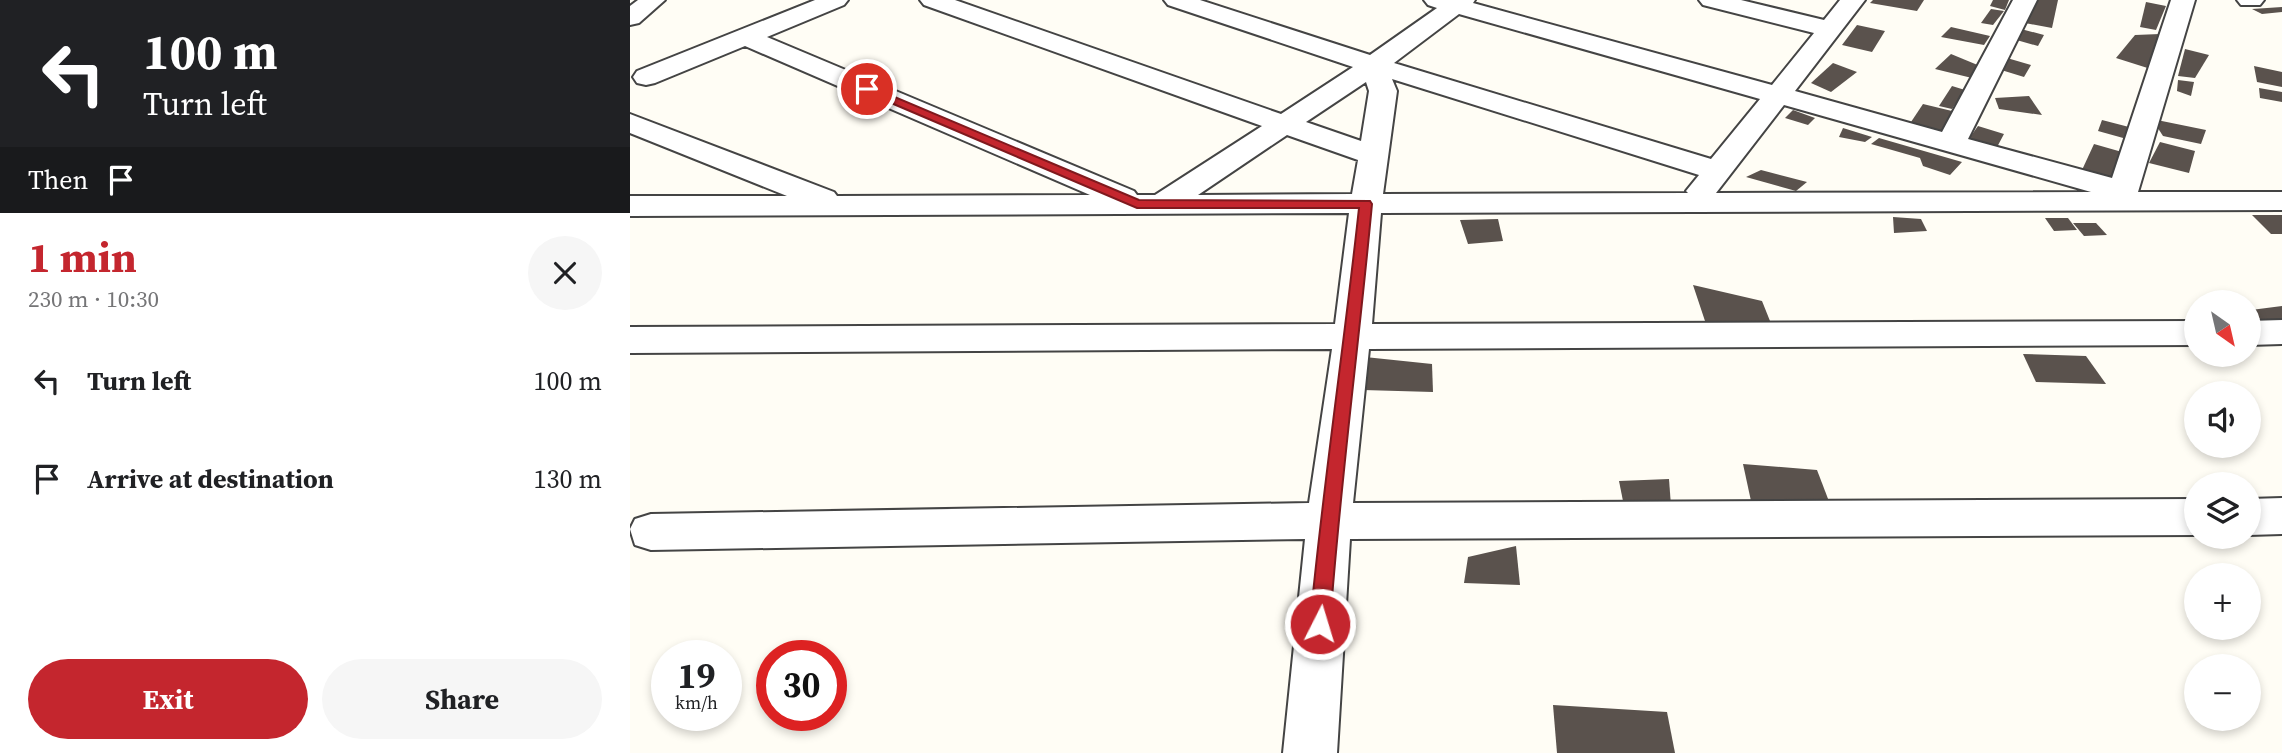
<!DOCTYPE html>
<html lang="en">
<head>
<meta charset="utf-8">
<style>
  body { margin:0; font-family:"Source Serif 4",serif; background:#f6f6f6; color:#202124; height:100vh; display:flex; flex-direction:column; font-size:26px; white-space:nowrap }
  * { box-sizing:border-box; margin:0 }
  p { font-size:23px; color:#757577 }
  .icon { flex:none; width:38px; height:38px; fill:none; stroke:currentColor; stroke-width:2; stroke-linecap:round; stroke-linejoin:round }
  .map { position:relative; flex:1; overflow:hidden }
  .sheet { display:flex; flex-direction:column; background:#fff; width:630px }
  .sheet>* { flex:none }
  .hud { background:#202124; color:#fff; overflow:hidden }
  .needle { width:46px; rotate:146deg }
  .tools { position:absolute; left:1554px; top:290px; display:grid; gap:14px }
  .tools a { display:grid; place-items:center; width:77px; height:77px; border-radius:50%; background:#fff; box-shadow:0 4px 10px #0003; font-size:35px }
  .speed { position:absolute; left:21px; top:640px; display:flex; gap:14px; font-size:35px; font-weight:700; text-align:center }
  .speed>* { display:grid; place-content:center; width:91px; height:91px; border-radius:50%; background:#fff; box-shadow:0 4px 10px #0003; line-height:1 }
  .speed small { font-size:18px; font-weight:400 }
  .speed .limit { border:10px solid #d22; background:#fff; color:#111 }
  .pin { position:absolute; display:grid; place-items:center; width:60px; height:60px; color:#fff; margin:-30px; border:4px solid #fff; border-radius:50%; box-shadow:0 2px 7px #0007 }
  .me { position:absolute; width:77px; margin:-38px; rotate:5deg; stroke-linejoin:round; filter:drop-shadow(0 0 5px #0008) }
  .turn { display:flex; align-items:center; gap:24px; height:147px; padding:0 28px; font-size:32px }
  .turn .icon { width:91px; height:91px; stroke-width:2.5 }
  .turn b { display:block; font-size:49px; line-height:60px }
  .then { display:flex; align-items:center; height:66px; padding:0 28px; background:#0003; gap:14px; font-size:26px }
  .round { display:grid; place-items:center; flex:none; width:74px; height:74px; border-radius:37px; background:#f6f6f6 }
  .headline { display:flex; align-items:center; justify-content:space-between; height:119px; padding:0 28px }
  h1 { font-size:42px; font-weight:700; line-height:52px; color:#c4262e }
  .primary-button { display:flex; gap:14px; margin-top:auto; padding:14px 28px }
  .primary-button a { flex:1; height:80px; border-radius:42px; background:#c4262e; color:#fff; font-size:28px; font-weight:700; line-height:80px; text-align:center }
  .primary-button a+a { background:#f6f6f6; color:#202124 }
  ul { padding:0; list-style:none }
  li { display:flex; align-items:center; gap:21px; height:98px; padding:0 28px }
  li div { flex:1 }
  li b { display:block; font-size:26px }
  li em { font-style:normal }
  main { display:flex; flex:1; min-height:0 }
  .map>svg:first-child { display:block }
  .building { fill:#5a524d }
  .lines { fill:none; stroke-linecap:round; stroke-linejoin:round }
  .minor-casing { stroke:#444; stroke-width:4 }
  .minor { fill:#fff; fill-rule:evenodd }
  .route { fill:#c4262e; stroke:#7f191e; stroke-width:2 }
</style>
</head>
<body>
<main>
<section class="sheet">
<div class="hud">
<div class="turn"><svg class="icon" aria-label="left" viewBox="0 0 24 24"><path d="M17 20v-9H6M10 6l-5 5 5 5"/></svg><div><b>100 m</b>Turn left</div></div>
<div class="then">Then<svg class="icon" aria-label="arrive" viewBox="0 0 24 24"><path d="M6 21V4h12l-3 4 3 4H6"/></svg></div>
</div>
<div class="headline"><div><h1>1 min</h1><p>230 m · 10:30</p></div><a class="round"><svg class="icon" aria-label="close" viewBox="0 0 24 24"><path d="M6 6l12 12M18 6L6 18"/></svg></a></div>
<ul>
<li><svg class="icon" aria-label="left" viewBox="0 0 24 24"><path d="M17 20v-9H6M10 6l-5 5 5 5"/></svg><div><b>Turn left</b></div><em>100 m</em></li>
<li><svg class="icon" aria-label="arrive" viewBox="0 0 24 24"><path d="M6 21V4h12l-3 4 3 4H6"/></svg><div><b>Arrive at destination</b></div><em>130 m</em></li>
</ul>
<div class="primary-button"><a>Exit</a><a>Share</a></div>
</section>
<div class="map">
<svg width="1652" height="753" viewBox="0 0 1652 753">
  <rect width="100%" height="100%" fill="#fffdf5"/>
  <!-- building -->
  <g class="building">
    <polygon points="1243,0 1294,0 1287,11 1240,3"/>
    <polygon points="1363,0 1379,0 1375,10 1360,6"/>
    <polygon points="1405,0 1428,0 1422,28 1395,23"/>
    <polygon points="1516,2 1536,6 1526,30 1510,27"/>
    <polygon points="1652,7 1652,12 1632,14 1622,9"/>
    <polygon points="1361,9 1374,11 1363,25 1351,23"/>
    <polygon points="1227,25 1255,31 1242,52 1212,45"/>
    <polygon points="1321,27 1360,36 1354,45 1311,37"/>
    <polygon points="1391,29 1414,35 1408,46 1383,39"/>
    <polygon points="1530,34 1527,71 1486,58 1505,35"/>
    <polygon points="1555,49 1579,55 1565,78 1548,76"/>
    <polygon points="1321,54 1350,66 1342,78 1305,69"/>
    <polygon points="1377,58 1401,65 1394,77 1368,69"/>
    <polygon points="1203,63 1227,72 1201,92 1181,83"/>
    <polygon points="1624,66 1652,72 1652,87 1627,82"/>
    <polygon points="1548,80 1564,82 1561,96 1547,91"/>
    <polygon points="1322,86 1335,90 1322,109 1309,106"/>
    <polygon points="1629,88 1652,92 1652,102 1630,98"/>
    <polygon points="1399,96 1412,115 1369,109 1365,98"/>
    <polygon points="1293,104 1322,111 1310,133 1279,125"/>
    <polygon points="1163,110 1185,118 1178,125 1155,118"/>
    <polygon points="1522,119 1576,130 1571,144 1533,136"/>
    <polygon points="1472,120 1499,127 1504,141 1468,131"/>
    <polygon points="1348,126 1374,134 1366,149 1338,140"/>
    <polygon points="1213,128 1242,137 1235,142 1209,137"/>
    <polygon points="1249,138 1332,162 1320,175 1293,166 1290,158 1241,144"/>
    <polygon points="1530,142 1565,151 1559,173 1519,163"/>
    <polygon points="1464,144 1492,152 1483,179 1452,170"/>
    <polygon points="1131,170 1177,182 1166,191 1116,177"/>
    <polygon points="1622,215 1652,215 1652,234 1641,234"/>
    <polygon points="1263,217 1291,219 1297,231 1264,233"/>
    <polygon points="1415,218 1438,218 1447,230 1424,231"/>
    <polygon points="868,219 873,241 838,244 830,220"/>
    <polygon points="1443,223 1466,223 1477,235 1454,236"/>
    <polygon points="1063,285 1132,301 1142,326 1076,324"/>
    <polygon points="1652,306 1652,321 1632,321 1621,310"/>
    <polygon points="1393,354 1456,356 1476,384 1406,382"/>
    <polygon points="735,357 802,364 803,392 733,390"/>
    <polygon points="1113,464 1187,470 1200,504 1121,501"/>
    <polygon points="1039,479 1041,506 995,511 989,481"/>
    <polygon points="886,546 890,585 834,583 838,557"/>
    <polygon points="923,705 1037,712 1045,753 927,753"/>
  </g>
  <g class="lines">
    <defs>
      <g id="minor">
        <polygon points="8,0 35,0 9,23 0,25 0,6"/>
        <path d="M185,0H218L214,5L137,37L504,191L507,195H525L632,126L294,5L290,0H325L651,114L723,67L538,5L534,0H570L740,55L807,8L798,5L794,0H845L843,3L1142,85L1184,33L1073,5L1069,0H1111L1194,20L1210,0H1235L1165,91L1312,132L1383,0H1407L1338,139L1482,178L1541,0H1565L1508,192H1652V210L751,213L742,324L1566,321V345L739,349L723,503L1566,499V535L720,539L707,753H653L675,539L21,550L5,545L0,529L5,519L21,514L679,503L702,349L0,353V327L705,324L719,213L0,216V196H157L0,133V114L204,192L207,196L460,195L115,46L25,83L16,85L7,83L3,77L7,71ZM829,14L1130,99L1081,159L764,63ZM762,79L1069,175L1056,191L1058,193L753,194L767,91ZM736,82L739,91L731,141L676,122ZM1154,105L1461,192L1086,193ZM657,135L728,160L722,194L568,195Z"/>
        <polygon points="1607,0 1634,0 1630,5 1611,5"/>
        <polygon points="1652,320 1652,344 1619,345 1619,321"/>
        <polygon points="1652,498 1652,534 1619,535 1619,499"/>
      </g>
    </defs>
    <!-- minor casing -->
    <use href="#minor" class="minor-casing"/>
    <!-- minor -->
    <use href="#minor" class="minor"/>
  </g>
  <!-- route -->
  <path class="route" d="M233,87H241L509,200L740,201L742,204C729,344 710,484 700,624L697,630L690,633L683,630L680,624C693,485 714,347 729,208H507L233,91Z"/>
</svg>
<div class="tools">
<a><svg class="needle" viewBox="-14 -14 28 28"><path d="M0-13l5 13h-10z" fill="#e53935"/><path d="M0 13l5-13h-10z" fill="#757577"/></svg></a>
<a><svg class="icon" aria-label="sound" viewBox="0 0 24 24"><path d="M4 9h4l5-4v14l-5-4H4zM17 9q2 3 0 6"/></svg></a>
<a><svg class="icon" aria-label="layers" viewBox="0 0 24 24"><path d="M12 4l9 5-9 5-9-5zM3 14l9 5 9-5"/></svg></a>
<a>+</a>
<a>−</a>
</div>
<div class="speed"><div>19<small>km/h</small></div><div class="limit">30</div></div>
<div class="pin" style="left:237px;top:89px;background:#d93025"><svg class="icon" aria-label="arrive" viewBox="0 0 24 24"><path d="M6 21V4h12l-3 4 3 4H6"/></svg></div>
<svg class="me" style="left:690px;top:624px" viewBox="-20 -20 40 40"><circle r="17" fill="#c4262e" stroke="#fff" stroke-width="3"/><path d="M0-11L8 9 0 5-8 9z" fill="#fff"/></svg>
</div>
</main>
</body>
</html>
